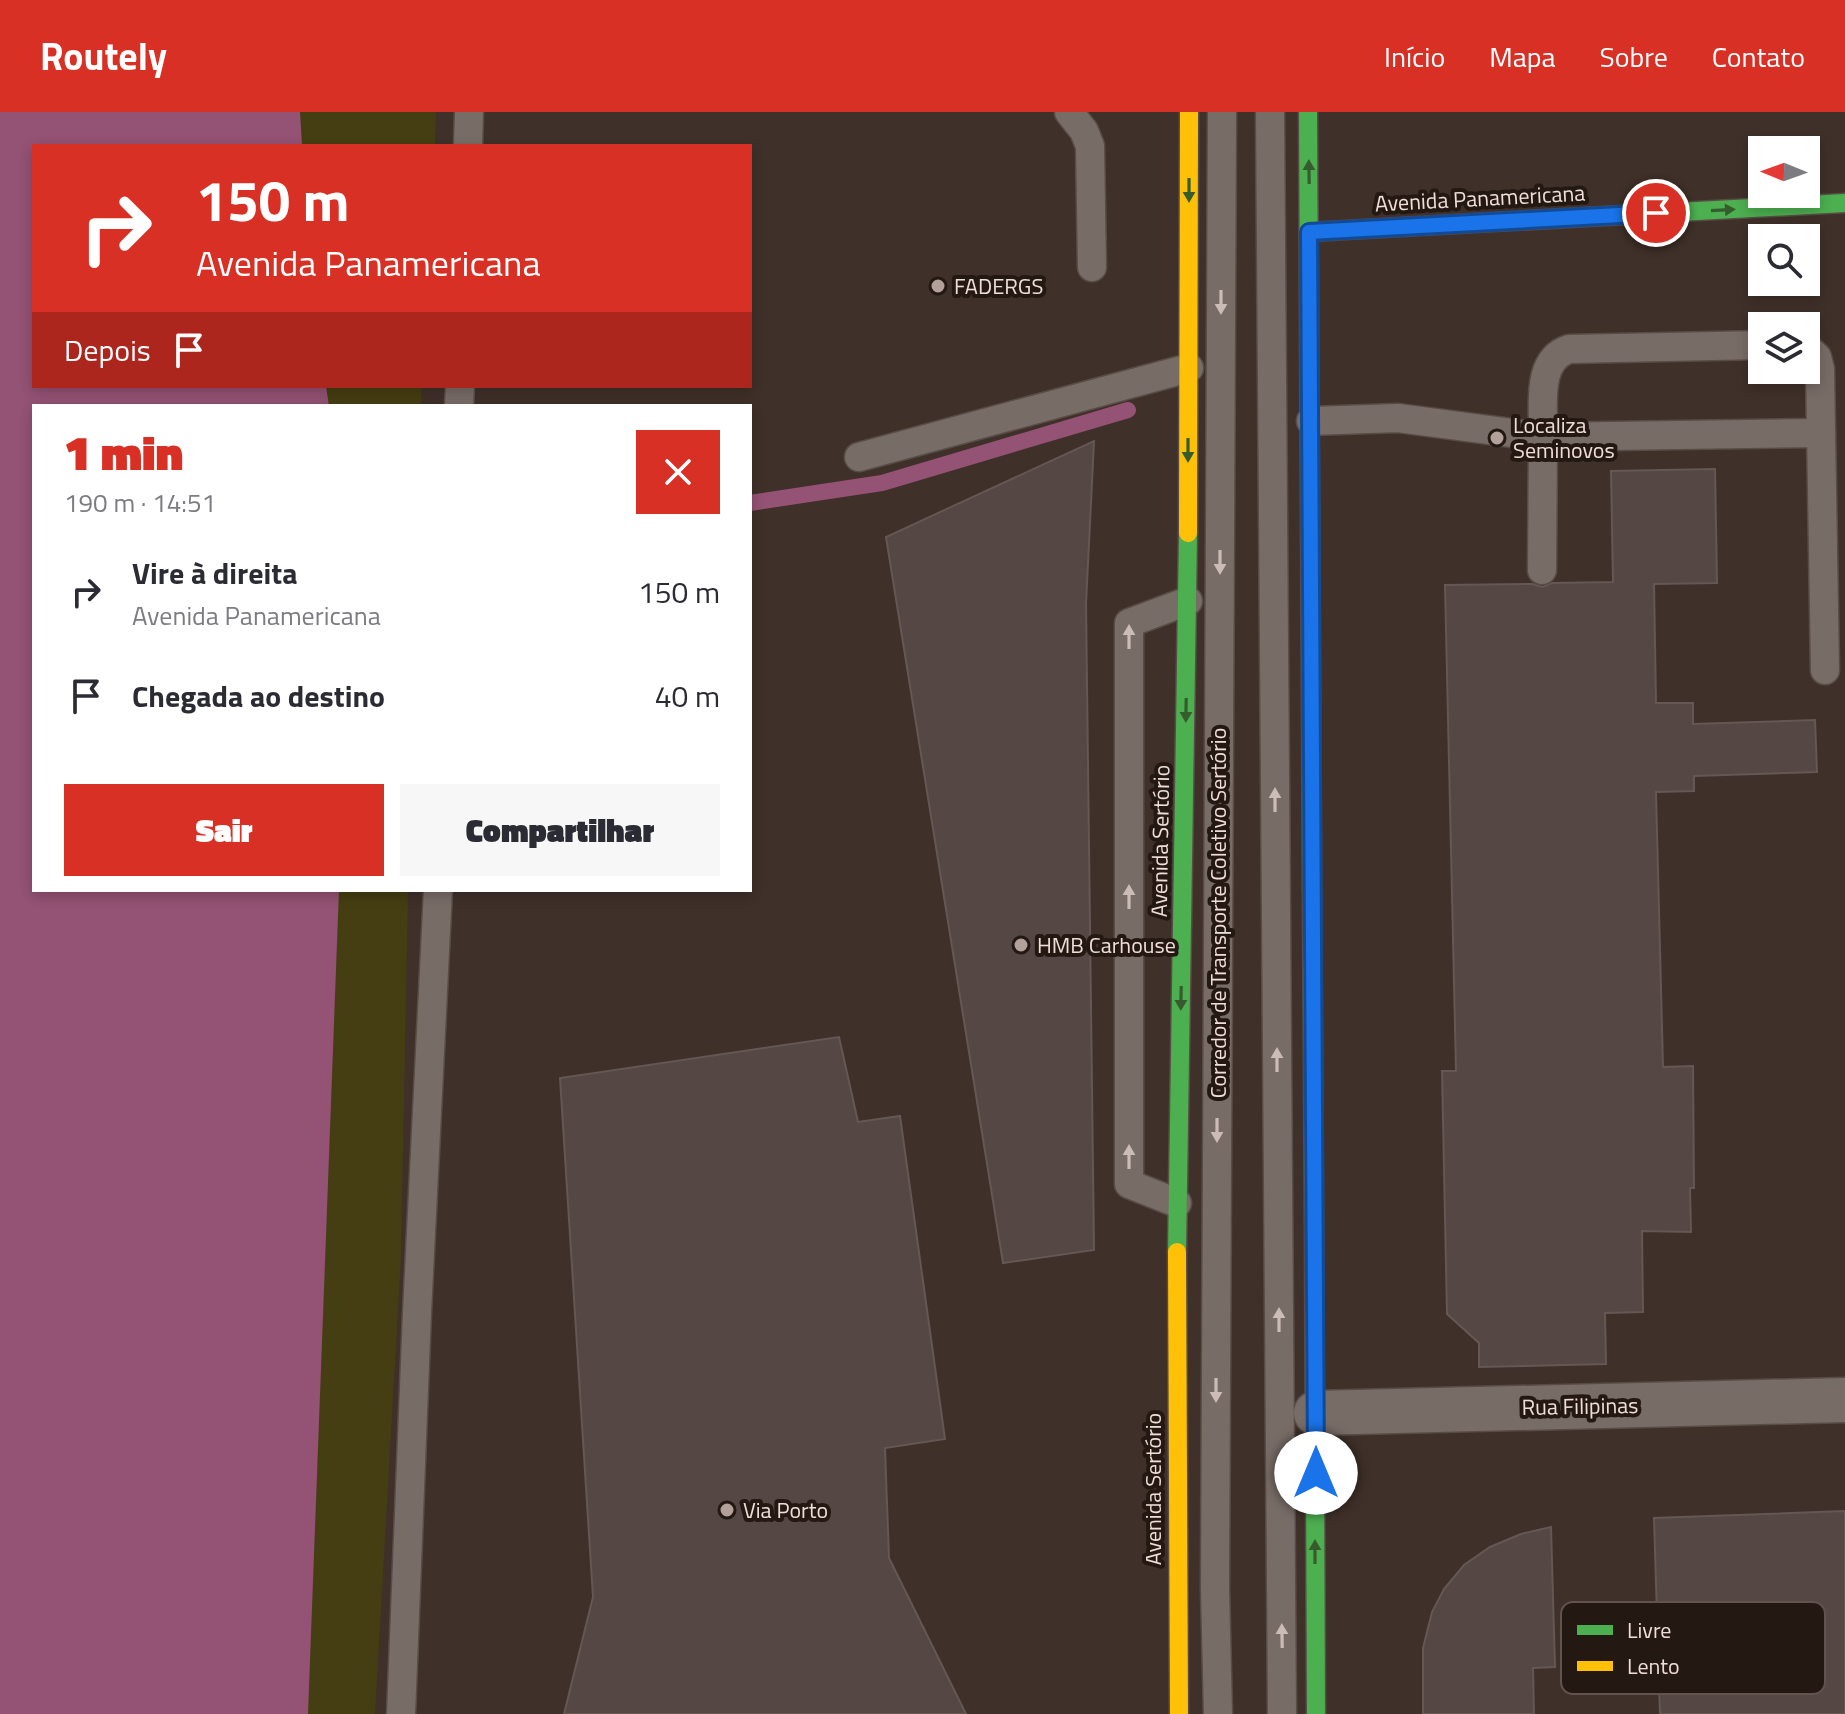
<!DOCTYPE html>
<html lang="pt">
<head>
<meta charset="utf-8">
<style>
  body { margin:0; font-family:"Titillium Web",sans-serif; background:#f7f7f7; color:#2b2b33; height:100vh; display:flex; flex-direction:column; font-size:30px; white-space:nowrap }
  * { box-sizing:border-box; margin:0 }
  p { font-size:26px; color:#7c7c81 }
  .icon { flex:none; width:44px; height:44px; fill:none; stroke:currentColor; stroke-width:2; stroke-linecap:round; stroke-linejoin:round }
  .map { position:relative; flex:1; overflow:hidden }
  .sheet { position:absolute; left:32px; top:292px; width:720px; height:488px; display:flex; flex-direction:column; background:#fff; border-radius:0px; box-shadow:0 4px 12px #0003 }
  .sheet>* { flex:none }
  .hud { position:absolute; left:32px; top:32px; width:720px; height:244px; border-radius:0px; box-shadow:0 4px 12px #0003; background:#d93025; color:#fff; overflow:hidden }
  .needle { width:52px; rotate:271deg }
  .tools { position:absolute; left:1748px; top:24px; display:grid; gap:16px }
  .tools a { display:grid; place-items:center; width:72px; height:72px; border-radius:0px; background:#fff; box-shadow:0 4px 12px #0003; font-size:40px }
  .pin { position:absolute; display:grid; place-items:center; width:68px; height:68px; color:#fff; margin:-34px; border:4px solid #fff; border-radius:50%; box-shadow:0 2px 8px #0007 }
  .me { position:absolute; width:88px; margin:-44px; rotate:0deg; stroke-linejoin:round; filter:drop-shadow(0 0 6px #0008) }
  .turn { display:flex; align-items:center; gap:28px; height:168px; padding:0 32px; font-size:36px }
  .turn .icon { width:104px; height:104px; stroke-width:2.5 }
  .turn b { display:block; font-size:56px; line-height:68px }
  .then { display:flex; align-items:center; height:76px; padding:0 32px; background:#0003; gap:16px; font-size:30px }
  .round { display:grid; place-items:center; flex:none; width:84px; height:84px; border-radius:0px; background:#f7f7f7 }
  .head { display:flex; align-items:center; justify-content:space-between; height:136px; padding:0 32px }
  h1 { font-size:48px; font-weight:800; line-height:60px; color:#d93025 }
  .button { display:flex; gap:16px; margin-top:auto; padding:16px 32px }
  .button a { flex:1; height:92px; border-radius:0px; background:#d93025; color:#fff; font-size:32px; font-weight:800; line-height:92px; text-align:center }
  .button a+a { background:#f7f7f7; color:#2b2b33 }
  ul { padding:0; list-style:none }
  li { display:flex; align-items:center; gap:24px; height:104px; padding:0 32px }
  li div { flex:1 }
  li b { display:block; font-size:30px }
  li em { font-style:normal }
  header { display:flex; align-items:center; gap:48px; box-sizing:border-box; height:112px; padding:0 40px; background:#d93025; color:#fff }
  header strong { font-size:38px }
  nav { display:flex; gap:44px; margin-inline-start:auto; font-size:28px }
  .map>svg:first-child { display:block }
  .green { fill:#453e13 }
  .water { fill:#945274 }
  .lines { fill:none; stroke-linecap:round; stroke-linejoin:round }
  .stream { stroke:#945274; stroke-width:16 }
  .building { fill:#544744; stroke:#645754; stroke-width:2 }
  .lane-casing { stroke:#584c46; stroke-width:31 }
  .street-casing { stroke:#584c46; stroke-width:47 }
  .fast-casing { stroke:#584c46; stroke-width:21 }
  .slow-casing { stroke:#584c46; stroke-width:21 }
  .lane { stroke:#786c66; stroke-width:28 }
  .street { stroke:#786c66; stroke-width:44 }
  .fast { stroke:#4caf50; stroke-width:18 }
  .slow { stroke:#ffc107; stroke-width:18 }
  .oneway { fill:#365c2e }
  .oneway2 { fill:#cbbcb5 }
  .route-casing { stroke:#114b97; stroke-width:20 }
  .route { stroke:#1a73e8; stroke-width:14 }
  .poi-dot { fill:#b1a19a; stroke:#241813; stroke-width:3 }
  .labels { text-anchor:middle; dominant-baseline:central; stroke-width:8; stroke-linejoin:round; paint-order:stroke }
  .street-label { font-size:22px; fill:#efded7; stroke:#241813 }
  .poi-label { font-size:22px; fill:#efded7; stroke:#241813; text-anchor:start }
  .key { fill:#241813; stroke:#61534e; stroke-width:2 }
  .key-label { font-size:22px; fill:#efded7 }
</style>
</head>
<body>
<header>
<strong>Routely</strong>
<nav><a>Início</a><a>Mapa</a><a>Sobre</a><a>Contato</a></nav>
</header>
<div class="map">
<svg width="1845" height="1602" viewBox="0 0 1845 1602">
  <rect width="100%" height="100%" fill="#3f3029"/>
  <!-- green -->
  <polygon class="green" points="0,0 436,0 435,34 34,34 34,274 422,274 421,294 34,294 34,778 408,778 401,1144 375,1602 0,1602"/>
  <!-- water -->
  <polygon class="water" points="0,0 300,0 302,34 34,34 34,274 326,274 329,294 34,294 34,778 339,778 308,1602 0,1602"/>
  <g class="lines">
    <!-- stream -->
    <polyline class="stream" points="750,391 882,371 1128,298"/>
  </g>
  <!-- building -->
  <g class="building">
    <polygon points="1094,329 1086,492 1094,1138 1003,1151 886,425"/>
    <polygon points="1715,357 1717,471 1654,472 1656,591 1693,591 1693,612 1815,608 1817,660 1694,664 1694,679 1656,680 1663,955 1693,954 1694,1076 1690,1076 1691,1120 1642,1119 1643,1200 1605,1201 1606,1252 1479,1255 1479,1231 1447,1202 1442,959 1456,959 1445,473 1532,472 1543,475 1552,471 1613,470 1611,359"/>
    <polygon points="839,925 858,1010 900,1004 945,1327 885,1336 889,1446 966,1602 564,1602 593,1485 560,966"/>
    <polygon points="1845,1399 1845,1602 1660,1602 1654,1406"/>
    <polygon points="1551,1415 1555,1555 1533,1556 1534,1602 1423,1602 1423,1536 1432,1500 1444,1477 1464,1453 1490,1435 1521,1422"/>
  </g>
  <g class="lines">
    <defs>
      <g id="lane">
        <polyline points="1069,0 1084,19 1090,34 1092,155"/>
        <polyline points="1270,0 1282,1602"/>
        <polyline points="468,34 469,0"/>
        <polyline points="1806,235 1817,245 1820,257 1825,558"/>
        <polyline points="459,294 460,274"/>
        <path d="M1311,309L1398,306L1543,325C1544,295 1535,248 1569,237L1762,233"/>
        <polyline points="859,345 1189,256"/>
        <polyline points="1542,458 1543,325 1821,321"/>
        <polyline points="1177,1091 1129,1072 1129,511 1188,489"/>
        <polyline points="401,1602 417,1201 438,778"/>
        <polyline points="1218,1602 1215,1477 1222,0"/>
      </g>
      <polyline id="street" points="1316,1301 1845,1288"/>
      <g id="fast">
        <polyline points="1308,0 1312,777"/>
        <polyline points="1309,120 1845,91"/>
        <polyline points="1314,1110 1316,1602"/>
        <polyline points="1177,1140 1188,421"/>
      </g>
      <g id="slow">
        <polyline points="1188,421 1189,0"/>
        <polyline points="1312,777 1314,1110"/>
        <polyline points="1177,1140 1179,1602"/>
      </g>
    </defs>
    <!-- lane casing -->
    <use href="#lane" class="lane-casing"/>
    <!-- street casing -->
    <use href="#street" class="street-casing"/>
    <!-- fast casing -->
    <use href="#fast" class="fast-casing"/>
    <!-- slow casing -->
    <use href="#slow" class="slow-casing"/>
    <!-- lane -->
    <use href="#lane" class="lane"/>
    <!-- street -->
    <use href="#street" class="street"/>
    <!-- fast -->
    <use href="#fast" class="fast"/>
    <!-- slow -->
    <use href="#slow" class="slow"/>
  </g>
  <!-- one-way arrows -->
  <defs><path id="oneway-solid" d="M-6-.8H1V-3.2L6.5 0L1 3.2V.8H-6Z" transform="scale(2)"/></defs>
  <g class="oneway">
    <use href="#oneway-solid" transform="translate(1309 60) rotate(-91)"/>
    <use href="#oneway-solid" transform="translate(1189 78) rotate(90)"/>
    <use href="#oneway-solid" transform="translate(1723 98) rotate(-3)"/>
    <use href="#oneway-solid" transform="translate(1188 338) rotate(90)"/>
    <use href="#oneway-solid" transform="translate(1186 598) rotate(91)"/>
    <use href="#oneway-solid" transform="translate(1181 886) rotate(91)"/>
    <use href="#oneway-solid" transform="translate(1315 1440) rotate(-90)"/>
  </g>
  <g class="oneway2">
    <use href="#oneway-solid" transform="translate(1221 190) rotate(90)"/>
    <use href="#oneway-solid" transform="translate(1220 450) rotate(90)"/>
    <use href="#oneway-solid" transform="translate(1129 525) rotate(-90)"/>
    <use href="#oneway-solid" transform="translate(1275 688) rotate(-90)"/>
    <use href="#oneway-solid" transform="translate(1129 785) rotate(-90)"/>
    <use href="#oneway-solid" transform="translate(1277 948) rotate(-90)"/>
    <use href="#oneway-solid" transform="translate(1217 1018) rotate(90)"/>
    <use href="#oneway-solid" transform="translate(1129 1045) rotate(-90)"/>
    <use href="#oneway-solid" transform="translate(1279 1208) rotate(-90)"/>
    <use href="#oneway-solid" transform="translate(1216 1278) rotate(90)"/>
    <use href="#oneway-solid" transform="translate(1282 1524) rotate(-91)"/>
  </g>
  <g class="lines">
    <defs>
      <polyline id="route" points="1316,1361 1309,120 1656,101"/>
    </defs>
    <!-- route casing -->
    <use href="#route" class="route-casing"/>
    <!-- route -->
    <use href="#route" class="route"/>
  </g>
  <!-- markers -->
  <g class="poi-dot">
    <circle cx="938" cy="174" r="8"/>
    <circle cx="1497" cy="326" r="8"/>
    <circle cx="1021" cy="833" r="8"/>
    <circle cx="727" cy="1398" r="8"/>
  </g>
  <g class="labels">
    <!-- street labels -->
    <g class="street-label">
      <text transform="translate(1480 86) rotate(-3)">Avenida Panamericana</text>
      <text transform="translate(1160 729) rotate(-89)">Avenida Sertório</text>
      <text transform="translate(1218 801) rotate(-90)">Corredor de Transporte Coletivo Sertório</text>
      <text transform="translate(1580 1294) rotate(-1)">Rua Filipinas</text>
      <text transform="translate(1153 1377) rotate(-90)">Avenida Sertório</text>
    </g>
    <!-- poi labels -->
    <g class="poi-label">
      <text x="954" y="174">FADERGS</text>
      <text x="1513" y="313">Localiza<tspan x="1513" dy="25">Seminovos</tspan></text>
      <text x="1037" y="833">HMB Carhouse</text>
      <text x="743" y="1398">Via Porto</text>
    </g>
  </g>
  <!-- legend -->
  <rect x="1561" y="1490" width="264" height="92" rx="12" class="key"/>
  <rect x="1577" y="1513" width="36" height="10" fill="#4caf50"/>
  <rect x="1577" y="1549" width="36" height="10" fill="#ffc107"/>
  <g class="key-label">
    <text x="1627" y="1526">Livre</text>
    <text x="1627" y="1562">Lento</text>
  </g>
</svg>
<div class="tools">
<a><svg class="needle" viewBox="-14 -14 28 28"><path d="M0-13l5 13h-10z" fill="#e53935"/><path d="M0 13l5-13h-10z" fill="#7c7c81"/></svg></a>
<a><svg class="icon" aria-label="search" viewBox="0 0 24 24"><circle cx="10" cy="10" r="6"/><path d="M15 15l6 6"/></svg></a>
<a><svg class="icon" aria-label="layers" viewBox="0 0 24 24"><path d="M12 4l9 5-9 5-9-5zM3 14l9 5 9-5"/></svg></a>
</div>
<div class="pin" style="left:1656px;top:101px;background:#d93025"><svg class="icon" aria-label="arrive" viewBox="0 0 24 24"><path d="M6 21V4h12l-3 4 3 4H6"/></svg></div>
<svg class="me" style="left:1316px;top:1361px" viewBox="-20 -20 40 40"><circle r="19" fill="#fff"/><path d="M0-13L10 11 0 6-10 11z" fill="#1a73e8"/></svg>
<div class="hud">
<div class="turn"><svg class="icon" aria-label="right" viewBox="0 0 24 24"><path d="M7 20v-9h11M14 6l5 5-5 5"/></svg><div><b>150 m</b>Avenida Panamericana</div></div>
<div class="then">Depois<svg class="icon" aria-label="arrive" viewBox="0 0 24 24"><path d="M6 21V4h12l-3 4 3 4H6"/></svg></div>
</div>
<section class="sheet">
<div class="head"><div><h1>1 min</h1><p>190 m · 14:51</p></div><a class="round" style="background:#d93025;color:#fff"><svg class="icon" aria-label="close" viewBox="0 0 24 24"><path d="M6 6l12 12M18 6L6 18"/></svg></a></div>
<ul>
<li><svg class="icon" aria-label="right" viewBox="0 0 24 24"><path d="M7 20v-9h11M14 6l5 5-5 5"/></svg><div><b>Vire à direita</b><p>Avenida Panamericana</p></div><em>150 m</em></li>
<li><svg class="icon" aria-label="arrive" viewBox="0 0 24 24"><path d="M6 21V4h12l-3 4 3 4H6"/></svg><div><b>Chegada ao destino</b></div><em>40 m</em></li>
</ul>
<div class="button"><a>Sair</a><a>Compartilhar</a></div>
</section>
</div>
</body>
</html>
